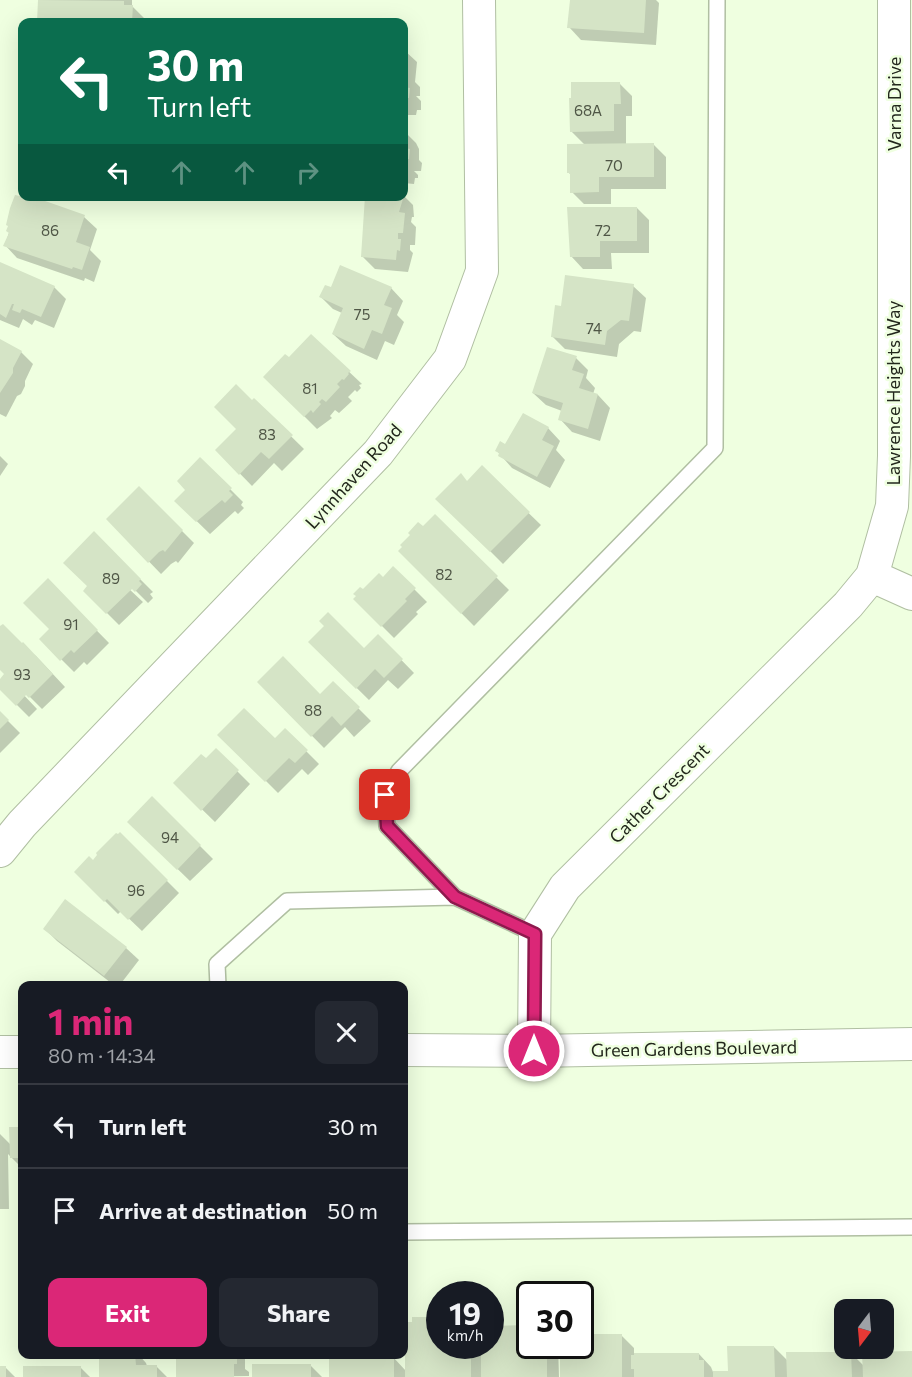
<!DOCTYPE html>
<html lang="en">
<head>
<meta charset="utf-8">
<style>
  body { margin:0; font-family:Commissioner,sans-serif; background:#242831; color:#f1f3f6; height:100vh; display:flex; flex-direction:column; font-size:22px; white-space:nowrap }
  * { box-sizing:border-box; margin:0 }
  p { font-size:20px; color:#9ea1a6 }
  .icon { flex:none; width:33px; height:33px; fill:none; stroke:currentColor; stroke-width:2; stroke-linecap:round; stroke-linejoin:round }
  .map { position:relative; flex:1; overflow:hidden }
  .sheet { position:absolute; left:18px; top:981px; width:390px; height:378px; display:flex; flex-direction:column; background:#171b24; border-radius:12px; box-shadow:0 6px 24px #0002 }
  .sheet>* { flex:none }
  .banner { position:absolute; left:18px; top:18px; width:390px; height:183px; border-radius:12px; box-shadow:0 6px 24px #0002; background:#0b6e4f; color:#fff; overflow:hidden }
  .needle { width:39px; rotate:196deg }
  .controls { position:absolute; left:834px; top:1299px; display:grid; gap:12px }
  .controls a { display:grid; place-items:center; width:60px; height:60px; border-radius:12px; background:#171b24; box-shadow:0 6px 24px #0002; font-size:30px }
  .speed { position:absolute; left:426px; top:1281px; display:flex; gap:12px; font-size:30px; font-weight:700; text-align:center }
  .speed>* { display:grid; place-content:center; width:78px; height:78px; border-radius:50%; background:#171b24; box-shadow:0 6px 24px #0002; line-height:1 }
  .speed small { font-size:15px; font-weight:400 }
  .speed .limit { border:3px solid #111; border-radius:9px; background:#fff; color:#111 }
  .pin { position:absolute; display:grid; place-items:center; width:51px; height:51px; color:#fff; margin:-26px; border-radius:12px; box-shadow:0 3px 9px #0006 }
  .me { position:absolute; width:66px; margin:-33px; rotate:0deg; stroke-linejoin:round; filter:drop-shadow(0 0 4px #0008) }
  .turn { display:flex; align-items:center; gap:21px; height:126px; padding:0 30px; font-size:27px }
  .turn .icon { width:78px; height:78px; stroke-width:2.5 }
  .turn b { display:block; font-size:42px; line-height:51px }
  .lanes { display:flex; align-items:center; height:57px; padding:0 30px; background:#0003; justify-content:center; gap:30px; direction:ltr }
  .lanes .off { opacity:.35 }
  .round { display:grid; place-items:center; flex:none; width:63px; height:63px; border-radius:12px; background:#242831 }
  .head { display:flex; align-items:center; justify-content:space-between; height:102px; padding:0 30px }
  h1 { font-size:36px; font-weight:700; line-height:45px; color:#db2777 }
  .cta { display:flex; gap:12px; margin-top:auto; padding:12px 30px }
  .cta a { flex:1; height:69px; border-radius:12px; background:#db2777; color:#fff; font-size:24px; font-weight:700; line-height:69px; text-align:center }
  .cta a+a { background:#242831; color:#f1f3f6 }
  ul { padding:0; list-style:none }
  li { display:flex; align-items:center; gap:18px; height:84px; padding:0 30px; border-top:2px solid #363941 }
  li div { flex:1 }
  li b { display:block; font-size:22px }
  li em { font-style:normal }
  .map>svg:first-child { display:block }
  .shadow { fill:#0003 }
  .building { fill:#d5e4c6 }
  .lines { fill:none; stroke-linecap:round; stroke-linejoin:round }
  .lane-casing { stroke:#b0bfa2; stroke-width:18 }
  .street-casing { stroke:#b0bfa2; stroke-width:34 }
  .lane { stroke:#fff; stroke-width:15 }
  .street { stroke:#fff; stroke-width:32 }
  .route-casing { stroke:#8e194d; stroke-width:15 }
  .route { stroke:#db2777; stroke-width:10 }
  .labels { text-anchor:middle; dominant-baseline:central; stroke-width:5; stroke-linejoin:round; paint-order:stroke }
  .number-label { font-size:15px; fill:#4f5646 }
  .street-label { font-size:18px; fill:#22271c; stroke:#efffe0 }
</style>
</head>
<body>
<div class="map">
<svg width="912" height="1377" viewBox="0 0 912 1377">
  <rect width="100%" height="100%" fill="#efffe0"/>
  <!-- shadow -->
  <g class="shadow">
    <polygon points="40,0 132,0 132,6 145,19 144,22 38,22"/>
    <polygon points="571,0 656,0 659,3 656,45 581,40 569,27"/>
    <polygon points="404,50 417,62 415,82 420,87 420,96 416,96 421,101 421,110 417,110 416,115 404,115"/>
    <polygon points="620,84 632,96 632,116 626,116 626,145 654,145 666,157 666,189 611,189 611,204 584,204 572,192 572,176 568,172 585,145 571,131"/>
    <polygon points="404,122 407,126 406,133 416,143 419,149 419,160 422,163 421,171 414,171 418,175 418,178 415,178 414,184 404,183"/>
    <polygon points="22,150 22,167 19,163"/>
    <polygon points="21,195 84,217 97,229 90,250 101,261 94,282 85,278 84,281 17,258 5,245"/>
    <polygon points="367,196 404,196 413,205 414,217 412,217 411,222 416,227 415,245 410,245 410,250 413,253 408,272 375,269 363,257"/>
    <polygon points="637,208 649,220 649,253 611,253 612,269 583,269 571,256"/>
    <polygon points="0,263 54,287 66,299 54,328 35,320 32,325 23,319 19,328 0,320"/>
    <polygon points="633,286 646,298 641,332 634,331 619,344 617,357 565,349 552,336"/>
    <polygon points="391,288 403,301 397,315 404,322 394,345 385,341 377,360 346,346 333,334 342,313 333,309 321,297"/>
    <polygon points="311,336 362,384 359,385 361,388 357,392 355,390 348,397 352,401 339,413 335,410 330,416 332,418 317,429 265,377 289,359"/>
    <polygon points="0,341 21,352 33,364 25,381 25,386 21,394 17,396 6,417 0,414"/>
    <polygon points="576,358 588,370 586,378 595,388 593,394 598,395 610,408 600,441 572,432 560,419 562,411 546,405 533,393"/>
    <polygon points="254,400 304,449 282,471 274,463 252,486 217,450 238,429"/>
    <polygon points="548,428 560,441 556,450 565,460 550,488 512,468 497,451"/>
    <polygon points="0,456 8,464 0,476"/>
    <polygon points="200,459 243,502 241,505 244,508 238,514 235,511 210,534 176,501 187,490"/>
    <polygon points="482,468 541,525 503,564 438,499 468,482"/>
    <polygon points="139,488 194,543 178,563 176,561 171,564 161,574 108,519"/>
    <polygon points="435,517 509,590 474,626 400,551"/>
    <polygon points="94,533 153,592 150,594 153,598 148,603 130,585 128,588 143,602 119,625 85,591 88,587"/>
    <polygon points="393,568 427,602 416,612 418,614 394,638 355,599 363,591 383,579"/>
    <polygon points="48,581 109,643 87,665 84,662 74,672 41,639 51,629"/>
    <polygon points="326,626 365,650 378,636 414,673 398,689 388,680 369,700 310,642"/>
    <polygon points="0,629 36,656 65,687 42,709 22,689 20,691 37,709 29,717 0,688 0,681 6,675 0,668"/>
    <polygon points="259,682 320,696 333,683 371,721 354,737 345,727 324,748"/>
    <polygon points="0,713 20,733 0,753"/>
    <polygon points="285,730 319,764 308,775 302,769 278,793 220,735 275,740"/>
    <polygon points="216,750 250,784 215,822 175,783 206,760"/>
    <polygon points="152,798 213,859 190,881 129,822"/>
    <polygon points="120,834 179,893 142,931 121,911 118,914 76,872 93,862"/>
    <polygon points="65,901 126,948 139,960 119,986 115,986 57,941 45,929"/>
    <polygon points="11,1128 22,1128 22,1168 8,1154 9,1209 0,1209 0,1134 11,1145"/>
    <polygon points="621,1335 634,1348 634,1355 699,1354 711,1367 713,1372 729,1372 774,1347 788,1361 851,1353 864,1366 912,1353 912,1377 562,1377 562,1346 580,1346"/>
    <polygon points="440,1346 476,1346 482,1352 482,1346 558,1346 559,1377 331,1377 331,1354 386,1354 388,1357 393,1357 406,1371"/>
    <polygon points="101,1354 138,1354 146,1363 147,1366 156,1366 167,1377 101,1377"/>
    <polygon points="177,1354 245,1354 245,1369 249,1372 249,1376 177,1377"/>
    <polygon points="310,1365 322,1377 253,1377"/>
    <polygon points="0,1367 5,1367 15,1377 0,1377"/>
    <polygon points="80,1367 90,1377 24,1377"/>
  </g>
  <!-- building -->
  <g class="building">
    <polygon points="38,0 124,1 124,5 133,5 132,22 37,22"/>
    <polygon points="570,0 646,0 644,33 567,28"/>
    <polygon points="571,82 620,82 621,104 614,104 614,131 570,132 569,98 571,98"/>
    <polygon points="404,87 410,88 409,98 404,98"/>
    <polygon points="654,143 654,177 599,177 599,192 570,193 570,173 567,173 567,144"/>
    <polygon points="404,148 410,149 409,159 404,159"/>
    <polygon points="20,193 22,196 31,196 85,215 76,242 90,247 82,270 73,267 72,269 3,246 9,233 6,231 8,226 6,225 10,208 15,195 20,196"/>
    <polygon points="365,196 401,196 401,199 403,199 399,212 405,213 403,233 398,233 398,239 401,239 400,251 397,250 396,260 361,257"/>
    <polygon points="567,207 637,207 637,241 600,241 600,257 570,257"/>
    <polygon points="0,262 55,286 41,317 22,309 20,313 12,310 14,304 12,304 6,318 0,314"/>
    <polygon points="340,265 392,287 384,305 392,308 382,334 372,330 364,349 332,334 343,308 319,297 325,285 331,287"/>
    <polygon points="565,275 634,284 629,321 621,320 607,331 605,345 551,337 555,305 561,306"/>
    <polygon points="311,334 351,371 348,373 349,374 344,380 342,379 337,384 340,387 326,402 322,399 319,402 321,404 313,413 311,410 304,417 263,377 285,354 289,357"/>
    <polygon points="0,339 22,351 13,368 13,373 0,393"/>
    <polygon points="547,347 577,356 572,370 584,374 579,388 598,394 588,429 558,420 563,403 532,393"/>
    <polygon points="236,384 252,400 254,398 293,435 269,459 261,452 239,475 215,450 236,429 214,407"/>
    <polygon points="523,413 549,427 542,440 554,446 537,477 498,456 499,453 495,451 500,441 505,444"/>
    <polygon points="200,457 232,488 229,491 233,495 225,503 222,500 196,522 174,501 185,490 177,481"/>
    <polygon points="482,465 530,512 490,552 435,499 461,473 467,481"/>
    <polygon points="139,486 183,530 165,552 163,550 159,552 148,563 106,519"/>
    <polygon points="435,514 498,576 461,614 398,551 402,547 400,545 410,535 408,533 418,522 423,526"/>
    <polygon points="94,531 141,579 139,581 142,584 135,592 132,589 106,614 83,591 87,586 63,563"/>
    <polygon points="393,566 416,588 405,599 407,601 381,627 353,599 356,596 353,594 360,587 363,589 379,573 383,577"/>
    <polygon points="48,578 98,630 74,653 71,650 60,661 39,639 49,629 23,603"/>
    <polygon points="328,612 364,648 378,634 403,659 384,678 375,669 356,689 308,642 324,626 319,621"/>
    <polygon points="3,624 22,643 23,642 53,674 29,698 26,695 16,706 0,690 0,679 4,674 0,670 0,626"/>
    <polygon points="283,656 320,694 333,681 360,707 341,726 332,716 311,737 257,682"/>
    <polygon points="244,708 275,738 285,728 308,750 295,763 289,758 265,782 217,735"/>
    <polygon points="0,711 9,720 0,729"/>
    <polygon points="216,748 239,770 201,811 173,783 201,754 206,758"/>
    <polygon points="152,796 201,845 177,870 127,822"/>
    <polygon points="120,832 168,880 128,920 107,899 104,902 74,872 89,856 93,860 97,855 96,853 116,833 118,834"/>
    <polygon points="65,899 127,947 104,976 43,929"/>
    <polygon points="9,1127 22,1127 22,1158 10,1158"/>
    <polygon points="412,1317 440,1317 440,1346 471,1346 471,1377 405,1377 405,1322 412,1322"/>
    <polygon points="530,1325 530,1346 547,1346 547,1377 481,1377 481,1346 490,1346 490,1326"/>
    <polygon points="580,1334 622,1334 622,1377 560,1377 560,1346 580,1346"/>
    <polygon points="727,1346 774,1346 775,1377 713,1377 713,1371 728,1371"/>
    <polygon points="912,1351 912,1377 863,1377 862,1352"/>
    <polygon points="786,1352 851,1352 852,1377 787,1377"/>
    <polygon points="634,1353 699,1353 699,1360 704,1360 704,1377 634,1377 634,1369 631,1369 631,1355 634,1355"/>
    <polygon points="99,1354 135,1354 136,1365 157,1365 157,1377 99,1377"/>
    <polygon points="176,1354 234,1354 234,1358 237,1358 237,1364 234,1364 234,1377 176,1377"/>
    <polygon points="329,1354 394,1356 394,1377 329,1377"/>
    <rect x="252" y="1364" width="59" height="13"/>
    <rect x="0" y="1366" width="6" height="11"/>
    <rect x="23" y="1366" width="58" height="11"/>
  </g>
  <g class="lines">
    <defs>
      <g id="lane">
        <polyline points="455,897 387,826 385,795 399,771 715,448 717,0"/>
        <polyline points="218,986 217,964 287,901 455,897 535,934"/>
        <polyline points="404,1232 912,1227"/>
      </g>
      <g id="street">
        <polyline points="872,576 912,594"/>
        <polyline points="0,851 22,824 378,453 450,359 482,271 479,0"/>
        <polyline points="404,1050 534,1051 912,1044"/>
        <polyline points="534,1051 535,934 565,887 848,605 872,576 892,506 894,456 894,0"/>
        <polyline points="0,1052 22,1052"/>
      </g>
    </defs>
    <!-- lane casing -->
    <use href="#lane" class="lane-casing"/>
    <!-- street casing -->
    <use href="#street" class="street-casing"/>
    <!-- lane -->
    <use href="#lane" class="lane"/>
    <!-- street -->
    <use href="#street" class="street"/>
  </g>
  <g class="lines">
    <defs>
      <polyline id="route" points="385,795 387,826 455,897 535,934 534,1051"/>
    </defs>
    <!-- route casing -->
    <use href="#route" class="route-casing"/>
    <!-- route -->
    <use href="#route" class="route"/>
  </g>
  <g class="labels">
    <!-- number labels -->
    <g class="number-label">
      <text x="588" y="110">68A</text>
      <text x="614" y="165">70</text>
      <text x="50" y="230">86</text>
      <text x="603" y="230">72</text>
      <text x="362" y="314">75</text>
      <text x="594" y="328">74</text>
      <text x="310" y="388">81</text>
      <text x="267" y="434">83</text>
      <text x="444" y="574">82</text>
      <text x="111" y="578">89</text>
      <text x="71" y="624">91</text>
      <text x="22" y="674">93</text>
      <text x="313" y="710">88</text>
      <text x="170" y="837">94</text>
      <text x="136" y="890">96</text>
    </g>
    <!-- street labels -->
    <g class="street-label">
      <text transform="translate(894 104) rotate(-90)">Varna Drive</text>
      <text transform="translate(893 393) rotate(-90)">Lawrence Heights Way</text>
      <text transform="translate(353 476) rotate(-48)">Lynnhaven Road</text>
      <text transform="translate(659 793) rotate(-45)">Cather Crescent</text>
      <text transform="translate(694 1048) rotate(-1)">Green Gardens Boulevard</text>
    </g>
  </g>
</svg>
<div class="controls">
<a><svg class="needle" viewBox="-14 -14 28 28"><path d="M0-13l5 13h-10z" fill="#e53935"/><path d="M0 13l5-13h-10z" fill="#9ea1a6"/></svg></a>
</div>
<div class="speed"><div>19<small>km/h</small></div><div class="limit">30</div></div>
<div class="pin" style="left:385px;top:795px;background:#d93025"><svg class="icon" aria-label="arrive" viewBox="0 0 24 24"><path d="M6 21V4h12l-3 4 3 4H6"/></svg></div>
<svg class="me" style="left:534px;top:1051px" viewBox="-20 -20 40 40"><circle r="17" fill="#db2777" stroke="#fff" stroke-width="3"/><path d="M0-11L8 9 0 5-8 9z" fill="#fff"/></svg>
<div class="banner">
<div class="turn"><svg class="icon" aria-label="left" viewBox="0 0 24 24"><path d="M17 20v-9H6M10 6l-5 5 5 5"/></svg><div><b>30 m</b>Turn left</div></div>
<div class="lanes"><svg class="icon" aria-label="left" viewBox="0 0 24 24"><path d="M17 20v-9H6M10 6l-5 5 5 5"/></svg><svg class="icon off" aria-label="ahead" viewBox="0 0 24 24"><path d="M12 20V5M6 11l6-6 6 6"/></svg><svg class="icon off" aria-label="ahead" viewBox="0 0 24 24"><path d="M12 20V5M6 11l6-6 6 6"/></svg><svg class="icon off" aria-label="right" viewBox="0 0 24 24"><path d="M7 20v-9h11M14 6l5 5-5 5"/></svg></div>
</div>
<section class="sheet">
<div class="head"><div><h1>1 min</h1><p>80 m · 14:34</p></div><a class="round"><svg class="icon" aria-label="close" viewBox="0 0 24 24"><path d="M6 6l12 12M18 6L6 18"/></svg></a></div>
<ul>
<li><svg class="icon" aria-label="left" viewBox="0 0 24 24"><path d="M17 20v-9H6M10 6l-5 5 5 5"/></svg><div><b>Turn left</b></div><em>30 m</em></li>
<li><svg class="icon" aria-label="arrive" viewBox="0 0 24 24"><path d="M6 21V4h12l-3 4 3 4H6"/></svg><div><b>Arrive at destination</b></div><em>50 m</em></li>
</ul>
<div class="cta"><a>Exit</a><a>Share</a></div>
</section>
</div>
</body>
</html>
